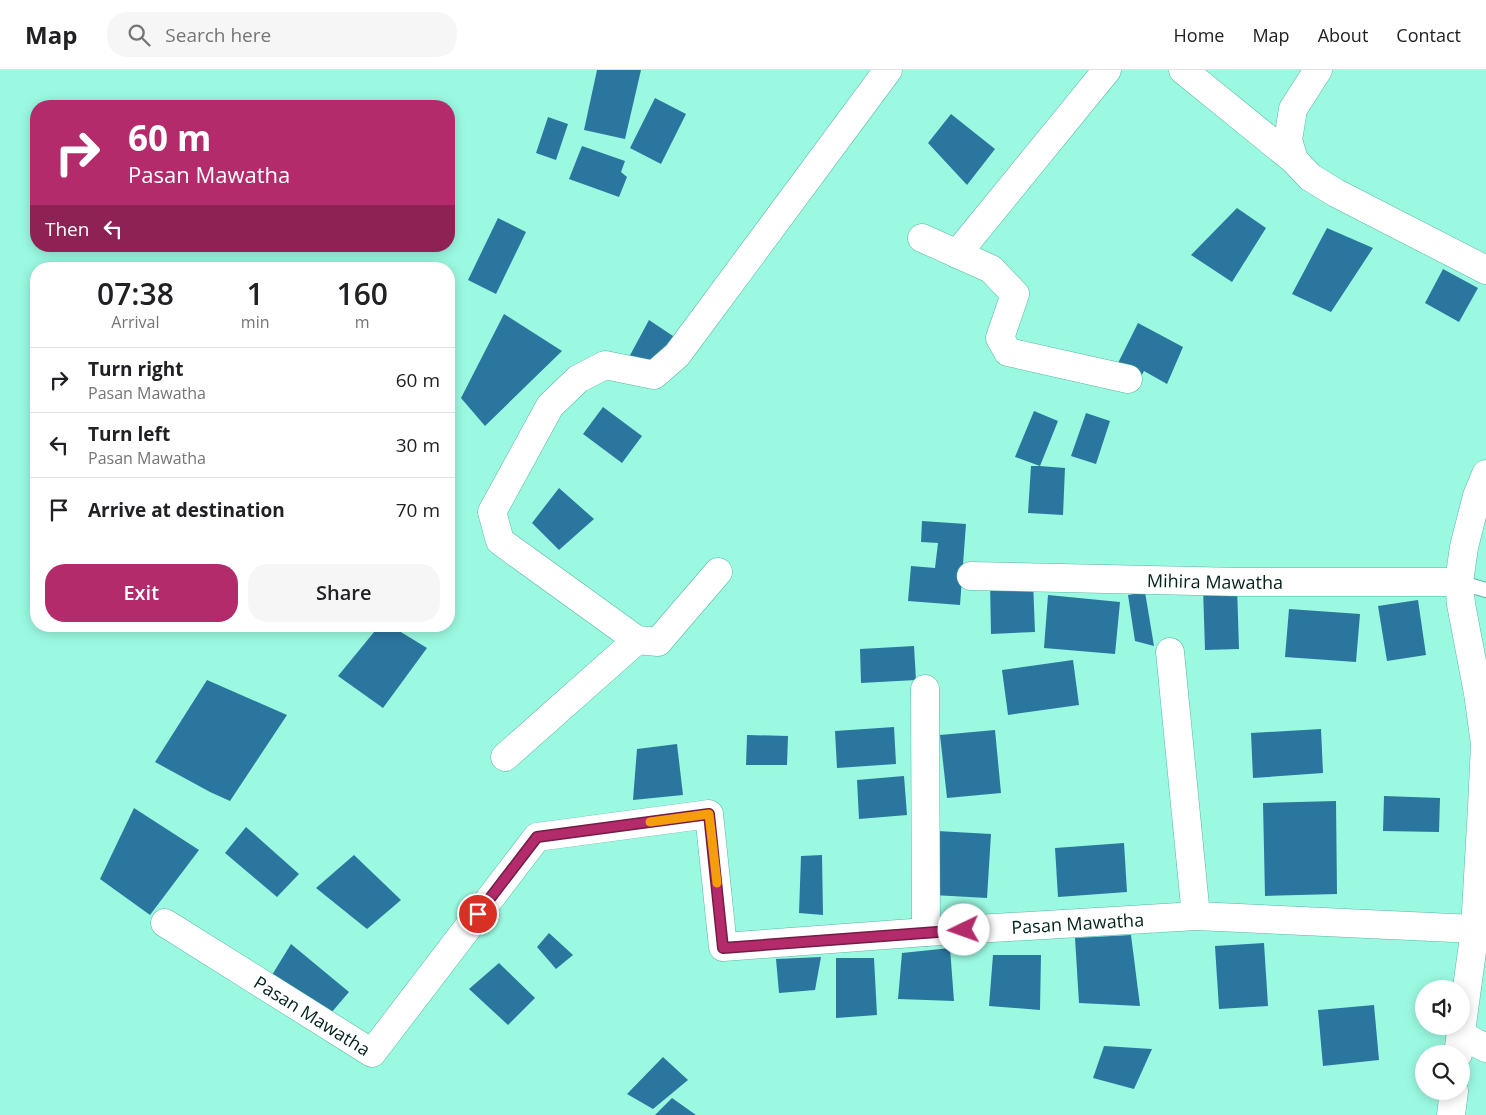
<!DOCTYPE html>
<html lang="en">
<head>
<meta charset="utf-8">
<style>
  body { margin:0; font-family:"Open Sans",sans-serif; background:#f6f6f6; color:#202124; height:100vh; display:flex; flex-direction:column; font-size:19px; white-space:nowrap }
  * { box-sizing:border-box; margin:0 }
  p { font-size:16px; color:#757577 }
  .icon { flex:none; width:28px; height:28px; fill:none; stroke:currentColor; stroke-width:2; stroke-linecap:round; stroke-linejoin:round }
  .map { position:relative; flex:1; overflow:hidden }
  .details { position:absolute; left:30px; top:192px; width:425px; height:370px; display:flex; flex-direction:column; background:#fff; border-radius:20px; box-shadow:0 2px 12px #0003 }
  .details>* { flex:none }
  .top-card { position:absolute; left:30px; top:30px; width:425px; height:152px; border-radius:20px; box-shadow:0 2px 12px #0003; background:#b32b6b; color:#fff; overflow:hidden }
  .fabs { position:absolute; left:1415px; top:910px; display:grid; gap:10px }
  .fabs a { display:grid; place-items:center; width:55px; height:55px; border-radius:50%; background:#fff; box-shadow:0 2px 12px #0003; font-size:25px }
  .pin { position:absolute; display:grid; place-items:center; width:42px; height:42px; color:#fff; margin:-21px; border:2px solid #fff; border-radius:50%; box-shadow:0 1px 5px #0007 }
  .me { position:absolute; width:55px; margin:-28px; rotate:267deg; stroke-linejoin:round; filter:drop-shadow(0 0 4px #0008) }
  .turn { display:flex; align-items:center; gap:18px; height:105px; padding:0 15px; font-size:22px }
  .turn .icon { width:65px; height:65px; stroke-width:2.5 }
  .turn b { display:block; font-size:35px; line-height:42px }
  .then { display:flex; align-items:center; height:48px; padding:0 15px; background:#0003; gap:10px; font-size:19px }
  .eta { display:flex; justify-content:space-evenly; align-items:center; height:85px; text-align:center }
  .eta b { font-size:30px; font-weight:600; line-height:35px }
  .cta { display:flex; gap:10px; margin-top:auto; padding:10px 15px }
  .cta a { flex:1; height:58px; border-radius:20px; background:#b32b6b; color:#fff; font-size:20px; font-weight:600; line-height:58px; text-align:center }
  .cta a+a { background:#f6f6f6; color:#202124 }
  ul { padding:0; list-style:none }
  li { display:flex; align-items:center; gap:15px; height:65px; padding:0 15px; border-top:1px solid #e0e0e0 }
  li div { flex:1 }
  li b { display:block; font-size:19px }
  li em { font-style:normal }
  header { display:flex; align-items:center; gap:30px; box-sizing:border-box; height:70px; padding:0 25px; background:#fff; border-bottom:1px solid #e0e0e0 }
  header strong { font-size:24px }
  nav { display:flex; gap:28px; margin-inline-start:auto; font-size:18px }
  .search { width:350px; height:45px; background:#f6f6f6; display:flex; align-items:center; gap:12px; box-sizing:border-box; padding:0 18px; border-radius:20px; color:#757577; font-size:19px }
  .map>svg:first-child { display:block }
  .building { fill:#2b769f }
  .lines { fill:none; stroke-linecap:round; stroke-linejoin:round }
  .lane-casing { stroke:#59b7a2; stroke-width:16 }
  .street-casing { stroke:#59b7a2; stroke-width:29 }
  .secondary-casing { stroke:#59b7a2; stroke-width:29 }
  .lane { stroke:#fff; stroke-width:14 }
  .street { stroke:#fff; stroke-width:28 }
  .secondary { stroke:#fff; stroke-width:28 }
  .route-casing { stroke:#741c46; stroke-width:12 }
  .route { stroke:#b32b6b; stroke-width:9 }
  .slow { stroke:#f59e0b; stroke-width:9 }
  .labels { text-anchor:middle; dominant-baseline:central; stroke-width:4; stroke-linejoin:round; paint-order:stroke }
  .street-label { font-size:18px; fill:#03221c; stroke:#fff }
</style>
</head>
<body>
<header>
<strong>Map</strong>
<div class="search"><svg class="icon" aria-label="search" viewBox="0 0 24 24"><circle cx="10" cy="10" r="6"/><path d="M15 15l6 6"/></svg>Search here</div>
<nav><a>Home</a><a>Map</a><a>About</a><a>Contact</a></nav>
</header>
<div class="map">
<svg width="1486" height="1045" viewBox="0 0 1486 1045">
  <rect width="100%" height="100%" fill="#9bf9e2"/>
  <!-- building -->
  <g class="building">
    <polygon points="597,0 641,0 625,69 584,60"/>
    <polygon points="655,28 686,44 661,94 630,78"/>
    <polygon points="951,44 995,79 967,115 928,73"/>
    <polygon points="548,47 568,54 556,90 536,83"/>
    <polygon points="582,76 625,91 621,102 627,107 619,127 569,109"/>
    <polygon points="1237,138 1266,158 1232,212 1191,185"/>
    <polygon points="498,148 526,162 496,224 468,210"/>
    <polygon points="1327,158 1373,178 1331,242 1292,224"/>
    <polygon points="1443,199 1478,218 1459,252 1425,233"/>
    <polygon points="504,244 562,281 485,356 461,328"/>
    <polygon points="649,250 679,270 653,293 628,289"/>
    <polygon points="1138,253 1183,277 1167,314 1144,301 1137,314 1114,301"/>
    <polygon points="603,337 642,366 622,393 583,364"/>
    <polygon points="1034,341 1058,351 1040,396 1065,398 1063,445 1028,443 1031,396 1040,396 1015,387"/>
    <polygon points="1086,343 1110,351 1096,394 1071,386"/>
    <polygon points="559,418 594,449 559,480 532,453"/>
    <polygon points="922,451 966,454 960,535 908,531 911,496 935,498 938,473 921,472"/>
    <polygon points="1033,511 1035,562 991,564 990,512"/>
    <polygon points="1237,516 1239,579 1205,580 1203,518"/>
    <polygon points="1145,522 1154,576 1135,571 1128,525"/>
    <polygon points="1048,525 1120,532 1115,584 1044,578"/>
    <polygon points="1418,530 1426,585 1387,591 1378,536"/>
    <polygon points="1289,539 1360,544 1356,592 1285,587"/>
    <polygon points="379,556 391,556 427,578 383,638 338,606"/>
    <polygon points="914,576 916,610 861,613 860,579"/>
    <polygon points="1073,590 1079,635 1008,645 1002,600"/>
    <polygon points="207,610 287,645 230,731 210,722 155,692"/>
    <polygon points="894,657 896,694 837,698 835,661"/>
    <polygon points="1321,659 1323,703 1253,708 1251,663"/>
    <polygon points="995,660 1001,723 947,728 940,665"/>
    <polygon points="747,665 788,666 787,695 746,695"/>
    <polygon points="677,674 683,725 633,730 637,679"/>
    <polygon points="904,706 907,745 859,749 857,710"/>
    <polygon points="1384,726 1440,728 1439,762 1383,761"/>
    <polygon points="1336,731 1337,824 1265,826 1263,733"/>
    <polygon points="134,738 199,780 150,845 100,809"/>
    <polygon points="246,757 299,804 277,827 225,783"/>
    <polygon points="937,761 991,764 987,828 933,825"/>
    <polygon points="1124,773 1127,822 1058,827 1055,778"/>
    <polygon points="354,785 401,830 367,859 316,818"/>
    <polygon points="822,785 823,845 799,843 801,786"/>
    <polygon points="549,863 573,885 556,899 537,877"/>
    <polygon points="1131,865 1140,936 1079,933 1075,868"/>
    <polygon points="1264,873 1268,936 1219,939 1215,876"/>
    <polygon points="291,874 349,922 331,943 272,905"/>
    <polygon points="950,878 954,931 898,929 902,883"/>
    <polygon points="993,885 1041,885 1040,940 989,936"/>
    <polygon points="821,887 815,920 779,923 776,889"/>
    <polygon points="836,888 874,888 877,945 836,948"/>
    <polygon points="499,893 535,928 508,955 469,919"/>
    <polygon points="1374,935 1379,990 1323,996 1318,940"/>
    <polygon points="1104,976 1152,979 1134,1019 1093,1008"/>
    <polygon points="663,987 688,1010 653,1039 627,1024"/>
    <polygon points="672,1028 696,1045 655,1045"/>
  </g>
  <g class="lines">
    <defs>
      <polyline id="lane" points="1459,512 1486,520"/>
      <g id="street">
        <polyline points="1183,0 1294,90"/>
        <polyline points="922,168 991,199 1015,224 1000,268 1008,282 1128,309"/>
        <polyline points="957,184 1107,0"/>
        <polyline points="718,502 658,572 637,570 500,471 492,442 550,336 578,309 605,295 654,305 677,285 888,0"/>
        <path id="s1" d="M971,506L1240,512H1459"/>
        <polyline points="1170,582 1196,846"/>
        <polyline points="925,619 926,862"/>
        <polyline points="505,687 637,570"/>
        <path id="s2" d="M165,853L372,983L537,767L709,744L723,877L926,862L1196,846L1475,859"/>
        <polyline points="1461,965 1486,978"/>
      </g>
      <g id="secondary">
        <polyline points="1318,0 1293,39 1288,70 1294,90 1310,107 1336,123 1486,200"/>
        <polyline points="1458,984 1475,859 1482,737 1485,674 1478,623 1461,534 1459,512 1464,477 1477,426 1486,404"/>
        <polyline points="1451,1045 1454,1021"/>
      </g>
    </defs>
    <!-- lane casing -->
    <use href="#lane" class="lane-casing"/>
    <!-- street casing -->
    <use href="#street" class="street-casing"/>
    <!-- secondary casing -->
    <use href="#secondary" class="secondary-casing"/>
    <!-- lane -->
    <use href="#lane" class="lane"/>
    <!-- street -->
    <use href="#street" class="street"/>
    <!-- secondary -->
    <use href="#secondary" class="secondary"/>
  </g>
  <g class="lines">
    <defs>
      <polyline id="route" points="478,844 537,767 709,744 723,878 964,860"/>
    </defs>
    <!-- route casing -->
    <use href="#route" class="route-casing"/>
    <!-- route -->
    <use href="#route" class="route"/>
    <!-- slow -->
    <polyline class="slow" points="650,752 709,744 717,813"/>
  </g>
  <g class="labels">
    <!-- street labels -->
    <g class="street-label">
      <text stroke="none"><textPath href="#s1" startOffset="244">Mihira Mawatha</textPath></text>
      <text stroke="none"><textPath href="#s2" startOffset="1179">Pasan Mawatha</textPath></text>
      <text stroke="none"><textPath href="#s2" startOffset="174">Pasan Mawatha</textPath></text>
    </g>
  </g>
</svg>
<div class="fabs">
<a><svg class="icon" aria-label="sound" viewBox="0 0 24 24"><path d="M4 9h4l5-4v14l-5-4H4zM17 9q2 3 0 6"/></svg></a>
<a><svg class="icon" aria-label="search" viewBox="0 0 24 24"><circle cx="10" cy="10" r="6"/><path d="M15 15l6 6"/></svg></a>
</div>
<div class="pin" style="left:478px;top:844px;background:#d93025"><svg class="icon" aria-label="arrive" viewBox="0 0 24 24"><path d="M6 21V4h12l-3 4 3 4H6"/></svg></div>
<svg class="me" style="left:964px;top:860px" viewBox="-20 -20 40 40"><circle r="19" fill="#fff"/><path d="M0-13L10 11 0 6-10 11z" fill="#b32b6b"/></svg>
<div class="top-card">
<div class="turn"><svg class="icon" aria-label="right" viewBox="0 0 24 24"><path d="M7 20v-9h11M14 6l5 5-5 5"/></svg><div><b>60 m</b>Pasan Mawatha</div></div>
<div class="then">Then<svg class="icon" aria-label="left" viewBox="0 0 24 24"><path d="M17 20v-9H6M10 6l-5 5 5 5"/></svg></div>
</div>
<section class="details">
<div class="eta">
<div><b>07:38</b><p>Arrival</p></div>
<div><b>1</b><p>min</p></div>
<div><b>160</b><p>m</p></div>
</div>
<ul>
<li><svg class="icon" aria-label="right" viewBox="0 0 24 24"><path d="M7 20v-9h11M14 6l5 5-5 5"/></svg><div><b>Turn right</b><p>Pasan Mawatha</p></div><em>60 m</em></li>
<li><svg class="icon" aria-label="left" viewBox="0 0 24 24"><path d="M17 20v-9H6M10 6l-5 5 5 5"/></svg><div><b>Turn left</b><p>Pasan Mawatha</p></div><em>30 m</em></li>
<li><svg class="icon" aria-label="arrive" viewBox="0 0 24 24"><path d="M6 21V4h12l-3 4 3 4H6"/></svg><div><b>Arrive at destination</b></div><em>70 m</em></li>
</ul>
<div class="cta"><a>Exit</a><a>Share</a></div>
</section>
</div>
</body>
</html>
